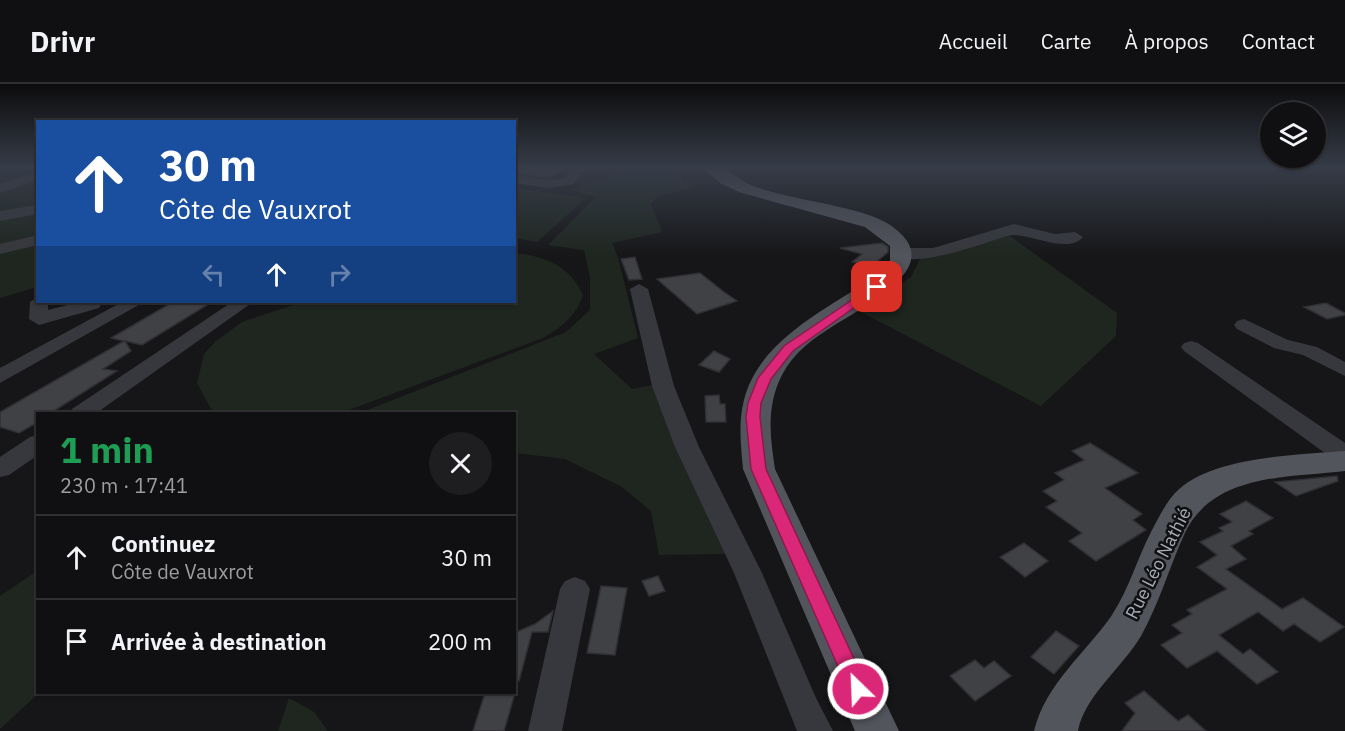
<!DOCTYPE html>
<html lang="fr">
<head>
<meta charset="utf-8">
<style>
  body { margin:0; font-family:"IBM Plex Sans",sans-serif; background:#1e1e20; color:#f1f3f6; height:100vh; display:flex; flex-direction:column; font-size:22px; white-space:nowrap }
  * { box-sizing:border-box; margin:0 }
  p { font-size:20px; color:#9c9d9f }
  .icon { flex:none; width:33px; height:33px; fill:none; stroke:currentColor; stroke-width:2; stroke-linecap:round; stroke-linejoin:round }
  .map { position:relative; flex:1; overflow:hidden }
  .details { position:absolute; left:36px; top:328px; width:480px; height:282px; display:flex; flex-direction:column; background:#101012; border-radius:0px; box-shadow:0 2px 4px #0004,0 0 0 2px #303032 }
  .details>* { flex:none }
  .top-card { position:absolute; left:36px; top:36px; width:480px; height:183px; border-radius:0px; box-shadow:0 2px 4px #0004,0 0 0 2px #303032; background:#1a4fa0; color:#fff; overflow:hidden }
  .buttons { position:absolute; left:1260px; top:18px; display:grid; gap:12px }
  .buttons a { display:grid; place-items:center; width:66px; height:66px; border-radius:50%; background:#101012; box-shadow:0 2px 4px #0004,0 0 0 2px #303032; font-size:30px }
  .pin { position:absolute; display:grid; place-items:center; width:51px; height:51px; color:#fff; margin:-26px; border-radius:12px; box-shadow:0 3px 9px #0006 }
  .me { position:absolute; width:66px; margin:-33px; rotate:336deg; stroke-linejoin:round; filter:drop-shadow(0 0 4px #0008) }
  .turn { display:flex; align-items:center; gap:21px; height:126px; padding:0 24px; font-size:27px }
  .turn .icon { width:78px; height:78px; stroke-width:2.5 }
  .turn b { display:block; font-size:42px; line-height:51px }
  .lanes { display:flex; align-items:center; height:57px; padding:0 24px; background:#0003; justify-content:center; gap:30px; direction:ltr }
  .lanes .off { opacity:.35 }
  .round { display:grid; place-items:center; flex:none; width:63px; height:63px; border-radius:32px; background:#1e1e20 }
  .headline { display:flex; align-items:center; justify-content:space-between; height:102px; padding:0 24px }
  h1 { font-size:36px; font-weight:700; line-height:45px; color:#1e9e55 }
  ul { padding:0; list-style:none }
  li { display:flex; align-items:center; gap:18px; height:84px; padding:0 24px; border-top:2px solid #303032 }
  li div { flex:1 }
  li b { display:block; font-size:22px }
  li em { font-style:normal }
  header { display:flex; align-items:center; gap:36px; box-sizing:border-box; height:84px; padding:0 30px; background:#101012; border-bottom:2px solid #303032 }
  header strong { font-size:28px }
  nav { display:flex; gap:33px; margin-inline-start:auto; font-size:21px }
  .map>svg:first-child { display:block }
  .green { fill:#1e261f }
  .building { fill:#404145; stroke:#303034; stroke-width:1.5 }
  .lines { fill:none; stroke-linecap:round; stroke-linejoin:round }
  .minor { fill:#37383d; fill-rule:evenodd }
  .major { fill:#53555c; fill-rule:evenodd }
  .route { fill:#db2777; stroke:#8e194d; stroke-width:1.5 }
  .labels { text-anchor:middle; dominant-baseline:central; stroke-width:5; stroke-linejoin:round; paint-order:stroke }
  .near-street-label { font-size:18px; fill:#a8adb8; stroke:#111113 }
</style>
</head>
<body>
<header>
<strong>Drivr</strong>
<nav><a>Accueil</a><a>Carte</a><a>À propos</a><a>Contact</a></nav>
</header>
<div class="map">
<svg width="1345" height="647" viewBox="0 0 1345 647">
  <rect width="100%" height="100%" fill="#161618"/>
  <!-- green -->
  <g class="green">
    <polygon points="0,83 37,83 37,203 0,214"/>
    <polygon points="632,83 676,83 675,86 692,104 660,111 651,120 662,148 612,159 618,173 638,254 594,270 632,305 654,301 728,470 659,471 651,427 622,403 565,375 515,369 514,330 357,330 566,248 590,226 590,194 584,166 548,161 596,113 571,106"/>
    <polygon points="514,104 515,104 586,114 537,158 515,154"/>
    <polygon points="1007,150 1117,229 1116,252 1041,322 859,227 911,193 920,175"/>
    <path d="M515,169C545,172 570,182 583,211C576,232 562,243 543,254L338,330H225L211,325L197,299L204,270L216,257L242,238L302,218H514Z"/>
    <polygon points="37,487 39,609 0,645 0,512"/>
    <polygon points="289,614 314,628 328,647 278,647"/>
  </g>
  <!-- building -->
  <g class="building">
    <polygon points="514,83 567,83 549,94 514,89"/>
    <polygon points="882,159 888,163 888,168 871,183 852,178 862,170 840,164"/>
    <polygon points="635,173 642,195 629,196 621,175"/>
    <polygon points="700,189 724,208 737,217 697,230 657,195"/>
    <polygon points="173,218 212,218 142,261 125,257 131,267 103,285 117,287 49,330 38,330 38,338 19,349 0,343 0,328 124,257 111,254"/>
    <polygon points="1326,219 1345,229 1345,231 1327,235 1304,223"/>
    <polygon points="714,267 730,275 719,288 699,281"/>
    <polygon points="719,311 720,320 725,320 726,338 706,338 705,312"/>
    <polygon points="1090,359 1138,389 1105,404 1142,430 1133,436 1146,446 1096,477 1069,457 1082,449 1046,423 1057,417 1043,407 1064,396 1055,389 1084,376 1072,367"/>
    <polygon points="1337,392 1338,397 1296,412 1275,398"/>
    <polygon points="1246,417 1273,434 1249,447 1253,450 1231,462 1246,475 1226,485 1282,525 1303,514 1344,543 1320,558 1294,540 1283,547 1258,528 1219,551 1243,570 1250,565 1278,588 1257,600 1217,567 1187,584 1161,561 1182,549 1172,541 1192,530 1187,526 1227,505 1197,483 1217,471 1200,458 1223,447 1219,444 1232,438 1220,430"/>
    <polygon points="1024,459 1048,477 1025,493 1000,473"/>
    <polygon points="658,492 665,507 649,512 642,497"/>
    <polygon points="601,502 627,504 615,571 587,569"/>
    <polygon points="553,527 548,548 532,548 519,597 514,596 514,549 535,540"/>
    <polygon points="1056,547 1079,562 1054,590 1031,573"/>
    <polygon points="975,576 984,584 994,577 1011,592 975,617 950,592"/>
    <polygon points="1144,607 1178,637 1188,631 1206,647 1122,647 1135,629 1125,619"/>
    <polygon points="485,609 515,609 504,647 473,647"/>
  </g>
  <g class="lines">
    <!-- minor -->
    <g class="minor">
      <polygon points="572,83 586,83 574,100 549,104 514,99 514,91 549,96 565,94"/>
      <polygon points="38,87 38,96 0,109 0,100"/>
      <polygon points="38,121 38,130 0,137 0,127"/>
      <path d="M1014,140L1055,150L1075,148L1083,153C1067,172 1027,146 1007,152C986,158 909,188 895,169L903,164H933Z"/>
      <polygon points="38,151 38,161 0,170 0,160"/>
      <polygon points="639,200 648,205 674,302 699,363 762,489 816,614 833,647 797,647 734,489 675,363 652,302 630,205"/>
      <polygon points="38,213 38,218 48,218 48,226 80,218 100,218 101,220 99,224 39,241 29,235 30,218"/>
      <polygon points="122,218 144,218 0,299 0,284"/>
      <polygon points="232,218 253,218 95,330 69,330 72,325"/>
      <polygon points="1244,235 1288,256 1317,263 1345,278 1345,292 1303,271 1274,264 1237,245 1234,241 1237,237"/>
      <polygon points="1191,257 1198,259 1345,359 1345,379 1336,377 1184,267 1181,263 1184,259"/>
      <polygon points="38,351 38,371 9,391 0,393 0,373 30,353"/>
      <polygon points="575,493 585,497 590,505 562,647 528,647 560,505 565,497"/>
    </g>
    <!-- major -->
    <g class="major">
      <path d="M702,83C707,83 715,81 720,83C730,86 741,97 751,101C774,110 798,114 822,119C851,126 889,131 907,157C917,172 909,186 898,197C864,232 805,246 782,291C766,322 770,353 775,385L899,647H855L743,385C741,362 738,339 744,316C759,254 833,222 881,189L890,177V162L865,143L739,108L720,99Z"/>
      <path d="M1345,367V387C1287,394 1212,389 1184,451C1169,484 1159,520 1141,552C1123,583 1085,611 1078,647H1034C1046,599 1085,570 1112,531C1129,505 1137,475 1151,448C1158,435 1165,420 1175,409C1210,372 1297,371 1345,367Z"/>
    </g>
  </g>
  <!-- sky -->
  <linearGradient id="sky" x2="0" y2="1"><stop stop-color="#0c0c0d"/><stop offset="0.48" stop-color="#363c48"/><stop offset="1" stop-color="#363c48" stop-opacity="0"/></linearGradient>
  <rect width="1345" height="173" fill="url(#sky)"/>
  <!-- route -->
  <polygon class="route" points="874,201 883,203 793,267 771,295 761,319 760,333 766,385 868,605 865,612 858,614 851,612 751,385 746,333 748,319 758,294 784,262"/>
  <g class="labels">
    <!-- near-street labels -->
    <g class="near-street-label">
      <text transform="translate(1158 479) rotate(-63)">Rue Léo Nathié</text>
    </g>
  </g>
</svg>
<div class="buttons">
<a><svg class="icon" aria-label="layers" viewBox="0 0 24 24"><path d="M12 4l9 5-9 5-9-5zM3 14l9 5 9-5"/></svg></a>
</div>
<div class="pin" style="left:877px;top:203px;background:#d93025"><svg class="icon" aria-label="arrive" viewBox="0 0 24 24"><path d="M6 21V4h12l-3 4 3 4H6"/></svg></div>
<svg class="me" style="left:858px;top:605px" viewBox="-20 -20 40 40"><circle r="17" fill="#db2777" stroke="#fff" stroke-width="3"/><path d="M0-11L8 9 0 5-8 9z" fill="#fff"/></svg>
<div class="top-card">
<div class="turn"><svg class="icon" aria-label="ahead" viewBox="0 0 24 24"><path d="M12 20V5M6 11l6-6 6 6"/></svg><div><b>30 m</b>Côte de Vauxrot</div></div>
<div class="lanes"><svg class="icon off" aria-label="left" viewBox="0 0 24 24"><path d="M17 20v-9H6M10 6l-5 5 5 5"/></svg><svg class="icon" aria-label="ahead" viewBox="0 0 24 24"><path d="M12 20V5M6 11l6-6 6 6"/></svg><svg class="icon off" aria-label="right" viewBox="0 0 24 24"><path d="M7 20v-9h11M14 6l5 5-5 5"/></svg></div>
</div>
<section class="details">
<div class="headline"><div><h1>1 min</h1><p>230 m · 17:41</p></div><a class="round"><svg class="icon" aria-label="close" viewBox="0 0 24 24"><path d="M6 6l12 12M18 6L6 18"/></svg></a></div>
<ul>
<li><svg class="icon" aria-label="ahead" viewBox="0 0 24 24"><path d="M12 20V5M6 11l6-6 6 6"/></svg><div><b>Continuez</b><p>Côte de Vauxrot</p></div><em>30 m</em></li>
<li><svg class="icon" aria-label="arrive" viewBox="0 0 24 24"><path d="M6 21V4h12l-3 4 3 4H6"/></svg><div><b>Arrivée à destination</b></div><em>200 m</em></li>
</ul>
</section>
</div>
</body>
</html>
